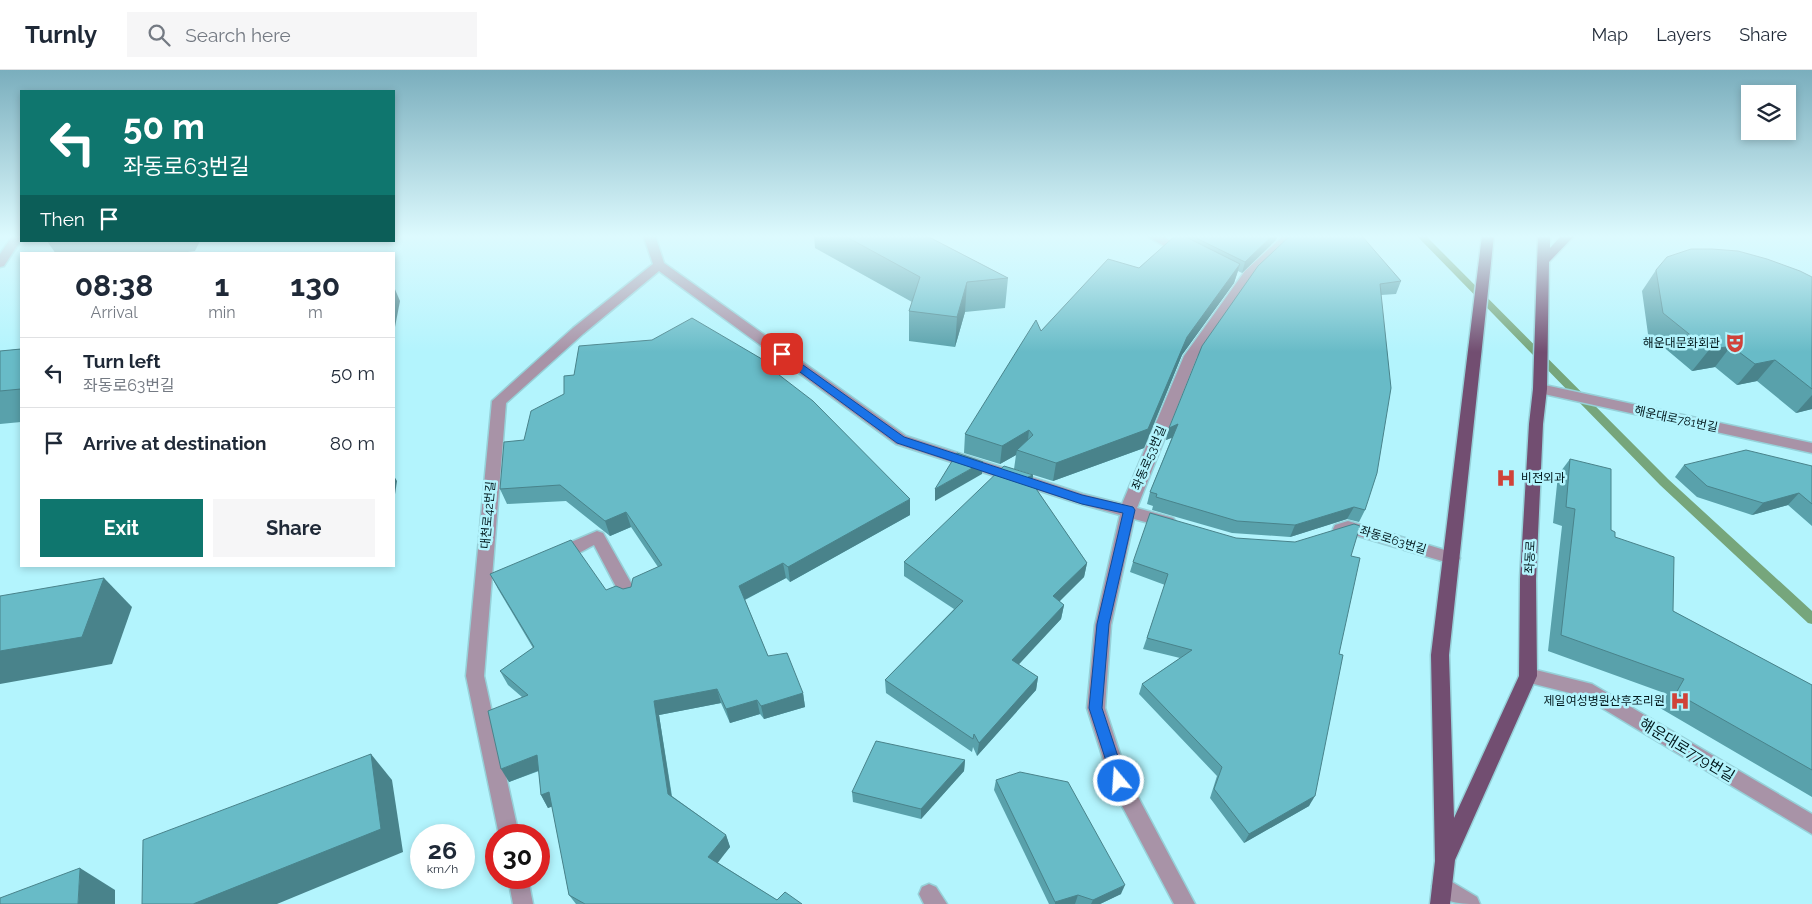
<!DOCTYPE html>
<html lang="en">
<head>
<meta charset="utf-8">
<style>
  body { margin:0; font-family:Raleway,"Noto Sans KR",sans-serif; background:#f6f6f7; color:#1f2937; height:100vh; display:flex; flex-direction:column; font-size:19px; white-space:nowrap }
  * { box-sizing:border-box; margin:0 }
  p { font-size:16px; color:#747a83 }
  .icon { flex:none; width:28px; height:28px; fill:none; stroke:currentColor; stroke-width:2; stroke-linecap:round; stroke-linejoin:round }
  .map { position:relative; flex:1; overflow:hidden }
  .details { position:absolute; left:20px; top:182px; width:375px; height:315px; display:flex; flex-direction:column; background:#fff; border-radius:0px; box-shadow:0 2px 8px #0003 }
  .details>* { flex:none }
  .hud { position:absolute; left:20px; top:20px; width:375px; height:152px; border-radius:0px; box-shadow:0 2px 8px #0003; background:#0f766e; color:#fff; overflow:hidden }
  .controls { position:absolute; left:1741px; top:15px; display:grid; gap:10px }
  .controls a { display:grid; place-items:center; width:55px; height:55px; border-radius:0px; background:#fff; box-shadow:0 2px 8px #0003; font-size:25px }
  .speed { position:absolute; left:410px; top:754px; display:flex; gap:10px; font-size:25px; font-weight:700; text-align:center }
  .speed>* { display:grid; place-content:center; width:65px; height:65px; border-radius:50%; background:#fff; box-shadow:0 2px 8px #0003; line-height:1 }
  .speed small { font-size:12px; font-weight:400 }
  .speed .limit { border:8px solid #d22; background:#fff; color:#111 }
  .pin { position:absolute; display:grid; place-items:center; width:42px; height:42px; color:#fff; margin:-21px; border-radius:10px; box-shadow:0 2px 8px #0006 }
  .me { position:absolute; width:55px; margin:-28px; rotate:342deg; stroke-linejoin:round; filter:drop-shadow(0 0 4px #0008) }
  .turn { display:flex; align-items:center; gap:18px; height:105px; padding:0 20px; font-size:22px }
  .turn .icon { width:65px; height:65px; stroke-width:2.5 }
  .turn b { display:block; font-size:35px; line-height:42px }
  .then { display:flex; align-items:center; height:48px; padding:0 20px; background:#0003; gap:10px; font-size:19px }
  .eta { display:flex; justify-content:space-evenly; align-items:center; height:85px; text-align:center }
  .eta b { font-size:30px; font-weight:700; line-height:35px }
  .cta { display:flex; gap:10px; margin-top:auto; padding:10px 20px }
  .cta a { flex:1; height:58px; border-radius:0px; background:#0f766e; color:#fff; font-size:20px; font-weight:700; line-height:58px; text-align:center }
  .cta a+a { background:#f6f6f7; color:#1f2937 }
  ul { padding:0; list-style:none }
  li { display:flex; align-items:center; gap:15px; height:70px; padding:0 20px; border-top:1px solid #e0e1e3 }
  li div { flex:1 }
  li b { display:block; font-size:19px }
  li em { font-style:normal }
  header { display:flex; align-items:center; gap:30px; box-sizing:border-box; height:70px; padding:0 25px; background:#fff; border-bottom:1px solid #e0e1e3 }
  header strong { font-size:24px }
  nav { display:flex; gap:28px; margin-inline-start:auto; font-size:18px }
  .search { width:350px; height:45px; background:#f6f6f7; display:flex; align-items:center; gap:12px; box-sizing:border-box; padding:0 18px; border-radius:0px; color:#747a83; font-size:19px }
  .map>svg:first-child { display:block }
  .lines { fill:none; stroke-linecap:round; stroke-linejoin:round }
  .stream { fill:#76a67c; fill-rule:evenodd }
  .minor-casing { stroke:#96d1d9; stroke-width:3 }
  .major-casing { stroke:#96d1d9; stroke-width:3 }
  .minor { fill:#a893a7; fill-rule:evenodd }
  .major { fill:#724e71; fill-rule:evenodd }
  .wall { fill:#59a1ab }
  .shaded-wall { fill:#49838b }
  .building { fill:#68bbc7; stroke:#49838b }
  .route { fill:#1a73e8; stroke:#114b97 }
  .labels { text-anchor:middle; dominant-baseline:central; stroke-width:5; stroke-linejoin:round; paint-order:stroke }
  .poi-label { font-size:12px; fill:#00171b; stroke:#b3f4fd; text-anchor:end }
  .street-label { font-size:12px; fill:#00171b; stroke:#b3f4fd }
  .near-street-label { font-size:15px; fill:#00171b; stroke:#b3f4fd }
</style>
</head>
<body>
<header>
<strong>Turnly</strong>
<div class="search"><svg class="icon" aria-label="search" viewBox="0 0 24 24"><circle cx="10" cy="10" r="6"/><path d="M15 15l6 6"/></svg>Search here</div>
<nav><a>Map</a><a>Layers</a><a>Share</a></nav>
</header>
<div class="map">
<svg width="1812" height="834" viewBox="0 0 1812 834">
  <rect width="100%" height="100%" fill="#b3f4fd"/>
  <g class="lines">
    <!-- stream -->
    <polygon class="stream" points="1416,165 1425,165 1668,409 1812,541 1812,554 1808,553 1660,415"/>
    <defs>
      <g id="minor">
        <polygon points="13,165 21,165 21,170 4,196 0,197 0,184"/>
        <polygon points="643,165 655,165 664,193 906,366 1083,424 1122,434 1184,286 1245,201 1284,165 1297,165 1253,207 1197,287 1137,438 1173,448 1176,452 1173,456 1168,458 1134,449 1111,555 1105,638 1128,708 1195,834 1174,834 1112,717 1087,638 1095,555 1120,445 1077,433 896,374 659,201 583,264 506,333 484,606 519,765 499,765 466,606 492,331 573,258 653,194"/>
        <polygon points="1145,165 1160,165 1190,182 1184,186 1180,185"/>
        <polygon points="1540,314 1812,373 1812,383 1535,322 1533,319 1535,316"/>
        <polygon points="1348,451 1458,484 1460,488 1458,492 1452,494 1348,463 1341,465 1335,463 1333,459 1335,455"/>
        <path d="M597,461L603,463L635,520L637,525L635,530L629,532L623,530L594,475C582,481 563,494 550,489L548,485L550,481Z"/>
        <polygon points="1528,598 1592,614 1812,744 1812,764 1582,626 1522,611 1519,606 1522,601"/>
        <path d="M1442,806L1477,827L1480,834C1462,834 1440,834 1432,816L1435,809Z"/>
        <polygon points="508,808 528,808 533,834 513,834"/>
        <polygon points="929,814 936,817 947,834 924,834 919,824 922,817"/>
      </g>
      <polygon id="major" points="1482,165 1494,165 1449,585 1454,748 1519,606 1520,509 1529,354 1533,319 1538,165 1550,165 1550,178 1562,165 1575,165 1549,192 1547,319 1543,354 1536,509 1537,606 1455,790 1450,834 1430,834 1435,791 1431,585"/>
    </defs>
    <!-- minor casing -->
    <use href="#minor" class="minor-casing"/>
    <!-- major casing -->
    <use href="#major" class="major-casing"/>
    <!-- minor -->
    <use href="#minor" class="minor"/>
    <!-- major -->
    <use href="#major" class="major"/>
  </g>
  <!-- wall -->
  <g class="wall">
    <polygon points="814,165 925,165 1008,208 1005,238 965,242 955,277 909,271 909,241 912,232 815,178"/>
    <polygon points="1173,165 1278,165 1276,170 1242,203 1238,201 1234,213 1182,285 1144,378 1053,411 1014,399 1016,385 1000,394 964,383 965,364 1041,261 1139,198 1175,166"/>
    <polygon points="1258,196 1401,211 1396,224 1381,225 1365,440 1359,452 1347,449 1290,467 1232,463 1152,440 1153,436 1147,434 1150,422 1172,367 1166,370 1169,358"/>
    <polygon points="1656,200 1812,207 1812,339 1796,343 1757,311 1737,315 1715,297 1692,301 1648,264 1642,221"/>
    <polygon points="21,279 21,352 0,354 0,281"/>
    <polygon points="773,300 910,445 790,512 786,508 745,530 768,586 803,623 805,637 764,649 760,644 730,653 721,633 659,645 672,726 726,765 730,777 717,792 777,830 802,834 576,834 569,825 552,736 548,738 541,725 539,701 509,712 522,627 508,615 500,601 533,578 498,519 490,504 606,520 623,519 631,517 658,497 631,457 610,466 566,431 507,434 500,419 524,370"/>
    <polygon points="1570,389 1615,467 1673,541 1812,615 1812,727 1660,638 1667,624 1548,581 1562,456 1553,453 1558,405"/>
    <polygon points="1684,395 1812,396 1812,456 1788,435 1752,445 1697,427 1675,407"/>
    <polygon points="1033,405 1032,413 1087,493 1084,507 1059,531 1064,535 1061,549 1018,594 1038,607 1036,620 977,686 973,677 972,682 886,623 885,610 954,539 904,506 904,492"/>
    <polygon points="1236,468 1351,486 1339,584 1309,736 1244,773 1210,728 1217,706 1139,624 1142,614 1180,588 1143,579 1165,515 1130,502 1133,492"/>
    <polygon points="965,690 964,701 921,749 853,732 852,722"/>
    <polygon points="996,710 1121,824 1100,834 1049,834 994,720"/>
  </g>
  <!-- shaded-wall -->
  <g class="shaded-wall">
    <polygon points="1273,165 1278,165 1276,170 1242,203 1245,192"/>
    <polygon points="47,171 200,171 195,181 173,184 56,184"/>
    <polygon points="1240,194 1234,213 1182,285 1144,378 1053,411 1056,393 1187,267"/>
    <polygon points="967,212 965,242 955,277 957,247"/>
    <polygon points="394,217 400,231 394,262"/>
    <polygon points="1731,276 1715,297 1692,301 1709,280"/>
    <polygon points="1775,290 1757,311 1737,315 1755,294"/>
    <polygon points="1812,325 1812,339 1796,343"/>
    <polygon points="1178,354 1174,367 1166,370 1169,358"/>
    <polygon points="1029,360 1027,379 1017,380 1016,385 1000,394 1002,376"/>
    <polygon points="983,392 982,404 935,431 935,419"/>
    <polygon points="1033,405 1031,420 1028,407"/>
    <polygon points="394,406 397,411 394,431"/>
    <polygon points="1799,423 1788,435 1752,445 1763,433"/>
    <polygon points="910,429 910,445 790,512 788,497"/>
    <polygon points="1354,437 1347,449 1290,467 1295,455"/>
    <polygon points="626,442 631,457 610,466 605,451"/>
    <polygon points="783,493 786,508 742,531 739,516"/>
    <polygon points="1087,493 1084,507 1051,540 1053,526"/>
    <polygon points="104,508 132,537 112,594 0,614 0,581"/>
    <polygon points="1064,535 1061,549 1010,604 1012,590"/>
    <polygon points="1038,607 1036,620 977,686 979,673"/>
    <polygon points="717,619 721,633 659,645 673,736 668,724 654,631"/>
    <polygon points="803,623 805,637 764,649 761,636"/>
    <polygon points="757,630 760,644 730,653 726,639"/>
    <polygon points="371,684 392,710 403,782 277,834 193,834"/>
    <polygon points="537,685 545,698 509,712 501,699"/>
    <polygon points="965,690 964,701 921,749 921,739"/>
    <polygon points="549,722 557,735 548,738 541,725"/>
    <polygon points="1315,726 1309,736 1244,773 1249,764"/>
    <polygon points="726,765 730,777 713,799 708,787"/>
    <polygon points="80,798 115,820 115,834 78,834"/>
    <polygon points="1125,815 1121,824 1100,834 1091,834 1093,830"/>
    <polygon points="1078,825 1075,834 1055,834 1055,832"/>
  </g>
  <!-- building -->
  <g class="building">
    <polygon points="843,165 925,165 1008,208 967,212 957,247 909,241 920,207"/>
    <polygon points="1176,165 1182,165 1240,194 1187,267 1148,359 1056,393 1017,380 1033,365 1029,360 1002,376 965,364 1036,250 1041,261 1108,189 1139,198"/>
    <polygon points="1190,165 1273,165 1245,192"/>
    <polygon points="1291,165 1361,165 1401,211 1380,214 1391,318 1377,403 1365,440 1354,437 1295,455 1237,451 1156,427 1157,424 1150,422 1178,354 1169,358 1202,276 1258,196"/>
    <polygon points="1691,179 1712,179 1738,181 1767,189 1800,201 1812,207 1812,319 1775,290 1755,294 1731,276 1709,280 1663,243 1656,200 1667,187"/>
    <polygon points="692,248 772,295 770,298 813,331 910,429 788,497 783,493 739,516 768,586 787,583 803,623 761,636 757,630 726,639 717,619 654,631 668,724 726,765 708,787 777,830 785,822 802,834 585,834 569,825 549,722 541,725 537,685 501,699 488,641 528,625 500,601 534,577 490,504 571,470 606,520 616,516 623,519 631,517 633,508 662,495 626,442 605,451 560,415 500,419 504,372 524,370 531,341 564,324 564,306 574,305 579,276 652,270"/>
    <polygon points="21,279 21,319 0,321 0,281"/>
    <polygon points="1746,380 1812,396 1812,434 1799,423 1763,433 1707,416 1684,395"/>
    <polygon points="957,383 983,392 935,419"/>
    <polygon points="1570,389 1611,399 1611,460 1615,462 1615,467 1674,487 1673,541 1812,615 1812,700 1676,623 1684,609 1561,565 1575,439 1566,437"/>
    <polygon points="1004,396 1033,405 1028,407 1087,493 1053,526 1064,535 1012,590 1038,607 979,673 974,664 973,669 885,610 963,531 904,492"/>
    <polygon points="1150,443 1236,468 1295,472 1354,454 1360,456 1351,486 1360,488 1339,584 1343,585 1315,726 1249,764 1214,719 1222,697 1142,614 1192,580 1147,568 1168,504 1133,492"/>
    <polygon points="104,508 82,567 0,581 0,526"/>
    <polygon points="876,671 965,690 921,739 852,722"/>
    <polygon points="371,684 381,759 193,834 142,834 143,770"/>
    <polygon points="1020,702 1068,712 1125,815 1093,830 1078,825 1055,832 996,710"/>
    <polygon points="80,798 78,834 0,834 0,828"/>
  </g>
  <!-- sky -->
  <linearGradient id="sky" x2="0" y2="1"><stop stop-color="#7aaebd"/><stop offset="0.59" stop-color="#ddfafe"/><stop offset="1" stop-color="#ddfafe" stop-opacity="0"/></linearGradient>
  <rect width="1812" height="282" fill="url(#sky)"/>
  <!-- route -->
  <polygon class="route" points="782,280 904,367 1082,425 1133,437 1135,440 1109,554 1102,638 1126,711 1124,716 1119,718 1114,716 1089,638 1097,554 1123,443 1082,434 897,373 778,286 777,284"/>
  <!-- icons -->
  <defs>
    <symbol id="theatre-bare" viewBox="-9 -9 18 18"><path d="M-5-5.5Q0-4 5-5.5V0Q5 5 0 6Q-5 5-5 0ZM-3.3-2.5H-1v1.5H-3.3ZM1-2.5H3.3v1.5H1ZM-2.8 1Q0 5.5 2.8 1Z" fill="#d04239" stroke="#b3f4fd" stroke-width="2.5" paint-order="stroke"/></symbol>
    <symbol id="hospital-bare" viewBox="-9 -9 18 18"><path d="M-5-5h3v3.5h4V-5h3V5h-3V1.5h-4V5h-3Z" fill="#d04239" stroke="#b3f4fd" stroke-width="2.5" paint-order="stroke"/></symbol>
  </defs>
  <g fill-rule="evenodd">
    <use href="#theatre-bare" x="1721" y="259" width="28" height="28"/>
    <use href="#hospital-bare" x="1492" y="394" width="28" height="28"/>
    <use href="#hospital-bare" x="1666" y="617" width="28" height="28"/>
  </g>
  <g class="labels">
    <!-- poi labels -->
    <g class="poi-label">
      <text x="1720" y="273">해운대문화회관</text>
      <text x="1521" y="408" text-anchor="start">비전외과</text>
      <text x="1665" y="631">제일여성병원산후조리원</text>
    </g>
    <!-- street labels -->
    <g class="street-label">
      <text transform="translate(1676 349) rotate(12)">해운대로781번길</text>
      <text transform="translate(1149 388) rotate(-67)">좌동로53번길</text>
      <text transform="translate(488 445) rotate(-85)">대천로42번길</text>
      <text transform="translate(1393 470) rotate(17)">좌동로63번길</text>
      <text transform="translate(1530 487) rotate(-87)">좌동로</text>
    </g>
    <!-- near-street labels -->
    <g class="near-street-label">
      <text transform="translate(1687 680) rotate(31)">해운대로779번길</text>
    </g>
  </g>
</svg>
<div class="controls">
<a><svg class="icon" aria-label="layers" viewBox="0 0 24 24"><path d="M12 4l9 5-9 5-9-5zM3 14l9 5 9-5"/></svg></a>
</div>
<div class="speed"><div>26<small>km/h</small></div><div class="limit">30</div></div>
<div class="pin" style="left:782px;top:284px;background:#d93025"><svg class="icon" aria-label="arrive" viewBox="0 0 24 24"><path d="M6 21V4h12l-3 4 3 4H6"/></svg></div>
<svg class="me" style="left:1119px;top:711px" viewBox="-20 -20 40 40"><circle r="17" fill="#1a73e8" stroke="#fff" stroke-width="3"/><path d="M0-11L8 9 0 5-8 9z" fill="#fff"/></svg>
<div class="hud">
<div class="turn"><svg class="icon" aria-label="left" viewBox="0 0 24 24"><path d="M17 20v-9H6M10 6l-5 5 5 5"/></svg><div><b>50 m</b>좌동로63번길</div></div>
<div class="then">Then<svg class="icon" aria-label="arrive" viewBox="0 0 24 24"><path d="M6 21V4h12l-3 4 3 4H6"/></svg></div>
</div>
<section class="details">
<div class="eta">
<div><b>08:38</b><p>Arrival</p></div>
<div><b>1</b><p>min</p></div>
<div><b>130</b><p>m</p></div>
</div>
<ul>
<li><svg class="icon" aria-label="left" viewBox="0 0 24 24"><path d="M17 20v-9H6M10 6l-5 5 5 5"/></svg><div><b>Turn left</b><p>좌동로63번길</p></div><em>50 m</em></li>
<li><svg class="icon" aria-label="arrive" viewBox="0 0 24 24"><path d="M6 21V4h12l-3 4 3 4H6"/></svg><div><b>Arrive at destination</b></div><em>80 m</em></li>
</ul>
<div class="cta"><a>Exit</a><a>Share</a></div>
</section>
</div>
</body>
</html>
